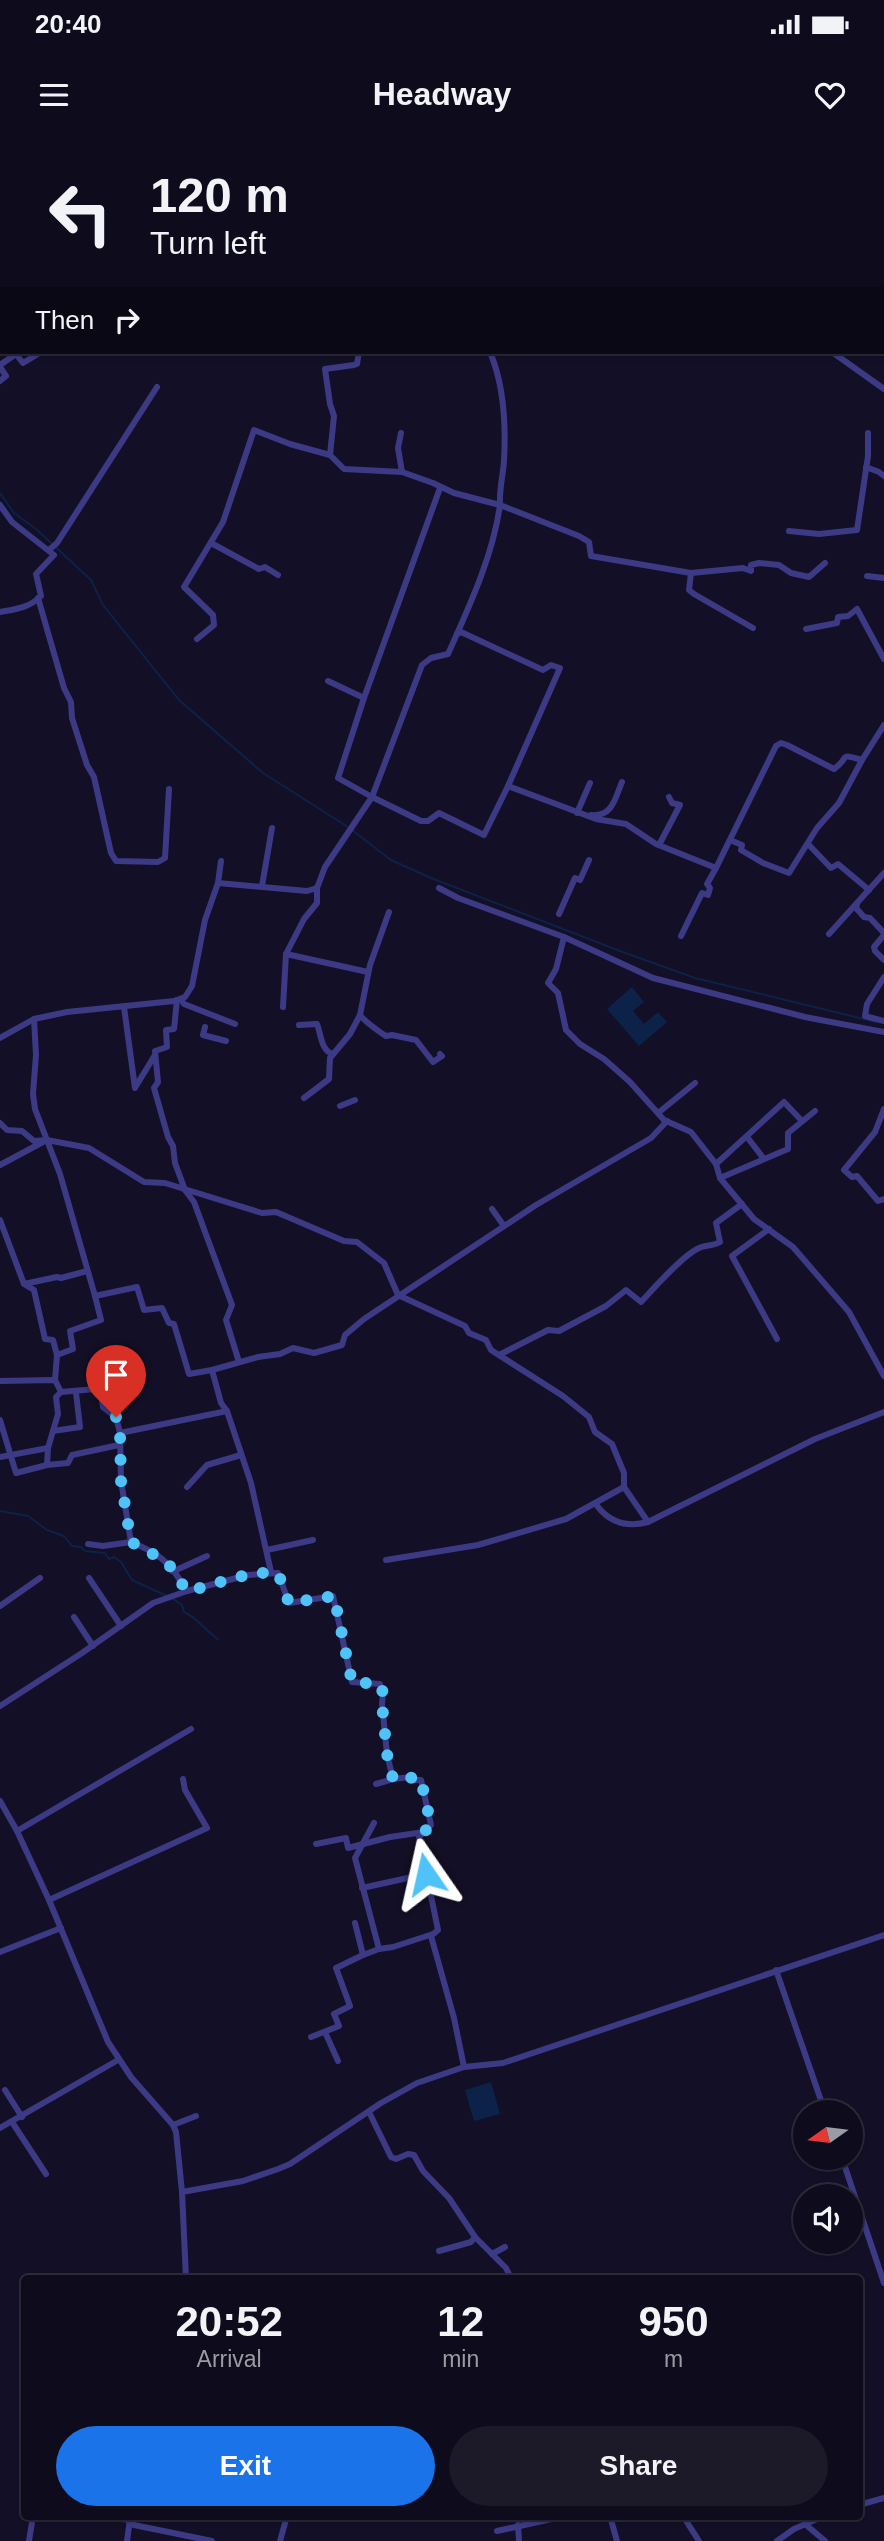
<!DOCTYPE html>
<html lang="en">
<head>
<meta charset="utf-8">
<style>
  body { margin:0; font-family:Helvetica,sans-serif; background:#1c1929; color:#f1f3f6; height:100vh; display:flex; flex-direction:column; font-size:26px; white-space:nowrap }
  * { box-sizing:border-box; margin:0 }
  p { font-size:23px; color:#9b9ba3 }
  .icon { flex:none; width:38px; height:38px; fill:none; stroke:currentColor; stroke-width:2; stroke-linecap:round; stroke-linejoin:round }
  .map { position:relative; flex:1; overflow:hidden }
  .side { position:absolute; left:21px; top:2135px; width:842px; height:245px; display:flex; flex-direction:column; background:#0e0b1c; border-radius:7px; box-shadow:0 2px 5px #0004,0 0 0 2px #2e2b3b }
  .side>* { flex:none }
  .hud { position:absolute; left:0px; top:0px; width:886px; height:214px; box-shadow:0 2px 5px #0004,0 0 0 2px #2e2b3b; background:#0e0b1c; color:#f1f3f6; overflow:hidden }
  .needle { width:46px; rotate:256deg }
  .fabs { position:absolute; left:793px; top:1960px; display:grid; gap:14px }
  .fabs a { display:grid; place-items:center; width:70px; height:70px; border-radius:50%; background:#0e0b1c; box-shadow:0 2px 5px #0004,0 0 0 2px #2e2b3b; font-size:35px }
  .pin { position:absolute; display:grid; place-items:center; width:60px; height:60px; color:#fff; margin:-72px -30px; border-radius:50% 50% 50% 0; rotate:-45deg; box-shadow:0 0 7px #0007 }
  .pin .icon { rotate:45deg }
  .me { position:absolute; width:77px; margin:-38px; rotate:349deg; stroke-linejoin:round; filter:drop-shadow(0 0 5px #0008) }
  .turn { display:flex; align-items:center; gap:24px; height:147px; padding:0 35px; font-size:32px }
  .turn .icon { width:91px; height:91px; stroke-width:2.5 }
  .turn b { display:block; font-size:49px; line-height:60px }
  .then { display:flex; align-items:center; height:66px; padding:0 35px; background:#0003; gap:14px; font-size:26px }
  .eta { display:flex; justify-content:space-evenly; align-items:center; height:119px; text-align:center }
  .eta b { font-size:42px; font-weight:800; line-height:49px }
  .primary-button { display:flex; gap:14px; margin-top:auto; padding:14px 35px }
  .primary-button a { flex:1; height:80px; border-radius:42px; background:#1a73e8; color:#fff; font-size:28px; font-weight:800; line-height:80px; text-align:center }
  .primary-button a+a { background:#1c1929; color:#f1f3f6 }
  .status { display:flex; justify-content:space-between; align-items:center; height:49px; padding:0 35px; background:#0e0b1c; direction:ltr }
  .status svg { height:19px; fill:currentColor }
  header { display:flex; justify-content:space-between; align-items:center; height:91px; padding:0 35px; background:#0e0b1c; font-size:32px; font-weight:800 }
  .map>svg:first-child { display:block }
  .water { fill:#0c2248 }
  .lines { fill:none; stroke-linecap:round; stroke-linejoin:round }
  .stream { stroke:#0c2248; stroke-width:2 }
  .street { stroke:#3d3a85; stroke-width:6 }
  .route { stroke:#4fc3f7; stroke-width:12; stroke-dasharray:0 21.6 }
</style>
</head>
<body>
<div class="status"><b>20:40</b><svg viewBox="0 0 49 12"><path d="M0 12V9h3v3zM5 12V6h3v6zM10 12V3h3v9zM15 12V0h3v12zM26 1h20v11H26zM47 4h2v5h-2z"/></svg></div>
<header><svg class="icon" aria-label="menu" viewBox="0 0 24 24"><path d="M4 6h16M4 12h16M4 18h16"/></svg>Headway<svg class="icon" aria-label="heart" viewBox="0 0 24 24"><path d="M12 20l-8-8c-3-5 5-10 8-4 3-6 11-1 8 4z"/></svg></header>
<div class="map">
<svg width="884" height="2401" viewBox="0 0 884 2401">
  <rect width="100%" height="100%" fill="#130f26"/>
  <!-- water -->
  <g class="water">
    <polygon points="632,847 644,862 633,871 644,884 658,872 667,882 639,906 607,869"/>
    <polygon points="491,1942 500,1974 474,1981 465,1950"/>
  </g>
  <g class="lines">
    <!-- stream -->
    <g class="stream">
      <polyline points="0,353 14,373 36,389 91,440 103,465 179,560 263,633 348,687"/>
      <polyline points="352,690 391,720 431,738 620,811 695,838 876,882"/>
      <polyline points="0,1371 28,1376 47,1390 64,1396 72,1406 81,1407 85,1411 105,1413 109,1419 114,1417 121,1422 132,1440 167,1456"/>
      <path d="M172,1458L182,1465L184,1472C198,1478 205,1491 218,1499"/>
    </g>
    <!-- street -->
    <g class="street">
      <polyline points="179,0 179,2"/>
      <polyline points="217,0 217,2"/>
      <polyline points="457,0 458,2"/>
      <polyline points="514,0 514,2"/>
      <polyline points="741,2 743,0"/>
      <polyline points="0,54 2,53"/>
      <polyline points="0,93 2,97"/>
      <polyline points="0,163 2,162"/>
      <path d="M359,212L357,224L354,225L325,229L330,264L334,276L330,315L344,329L402,332L433,343L454,353L500,365C493,416 469,467 448,514L431,518L422,525L372,657L421,681H428L439,673L484,695L508,646L596,679L626,684L656,704L716,728L776,606L781,603L787,605L834,629C851,617 837,613 862,620L884,585"/>
      <path d="M490,212C504,245 506,286 504,321C503,336 499,350 500,365L579,396L589,402L591,416L691,433L689,450L694,454L753,488"/>
      <polyline points="832,212 884,249"/>
      <polyline points="0,225 16,214 23,223 41,212"/>
      <polyline points="0,227 6,236 0,241"/>
      <polyline points="401,293 398,308 402,332"/>
      <polyline points="866,327 879,332 884,336"/>
      <path d="M0,365L12,382L54,415L36,434L41,456C29,468 16,469 0,472"/>
      <polyline points="789,391 819,394 857,390 868,316 868,293"/>
      <polyline points="211,403 259,429 265,427 278,435"/>
      <polyline points="49,410 57,403 157,247"/>
      <polyline points="691,433 743,428 751,431 751,425 759,423 779,425 791,433 809,437 825,423"/>
      <polyline points="867,436 884,438"/>
      <polyline points="38,458 64,548 71,562 72,578 87,625 94,637 111,713 116,721 158,722 165,718 169,649"/>
      <polyline points="806,489 837,483 838,477 848,476 857,469 884,519"/>
      <polyline points="457,494 461,492 543,530 551,525 560,528 508,646"/>
      <polyline points="197,499 214,485 213,475 184,447 223,382 254,290 290,304 330,315"/>
      <polyline points="364,558 440,348"/>
      <polyline points="577,673 590,643"/>
      <path d="M591,675C613,677 615,658 622,642"/>
      <polyline points="730,700 742,705 741,710 763,723 789,733 817,688 839,663 862,620"/>
      <polyline points="659,705 680,665 672,663 669,657"/>
      <polyline points="809,705 831,728 838,724 869,750"/>
      <polyline points="218,743 221,721"/>
      <polyline points="262,746 272,688"/>
      <polyline points="439,748 458,758 564,797"/>
      <polyline points="857,764 856,768 864,777 870,778 884,793"/>
      <polyline points="559,774 575,738 580,740 589,720"/>
      <polyline points="829,794 884,733"/>
      <polyline points="884,795 874,807 875,811 884,820"/>
      <polyline points="681,796 702,753 708,755 710,748 707,744 716,728"/>
      <polyline points="286,814 368,832"/>
      <polyline points="884,837 867,864 865,876 884,881"/>
      <polyline points="181,859 184,864 235,884"/>
      <polyline points="177,860 174,889 166,890 167,907 155,911 158,942 154,948 168,997 173,1006 175,1023 185,1050 194,1062 232,1165 226,1180 239,1222"/>
      <polyline points="124,867 135,948"/>
      <polyline points="283,867 286,814 304,779 317,763 317,748 325,727 372,657 338,638 364,558 328,541"/>
      <path d="M360,875C367,884 377,890 386,896L392,895L416,900L433,922L442,916L440,914"/>
      <path d="M299,885L317,884C321,894 321,911 333,914"/>
      <polyline points="205,887 203,895 226,901"/>
      <polyline points="0,898 34,879"/>
      <polyline points="136,946 155,915"/>
      <polyline points="304,958 329,939 330,918 350,894 360,875 370,825 389,772"/>
      <polyline points="340,966 355,960"/>
      <polyline points="884,969 875,992 844,1030 852,1037 857,1036 878,1061 884,1059"/>
      <polyline points="815,971 788,993 788,1009 720,1038 754,1079 793,1107 849,1172 884,1236"/>
      <polyline points="658,973 695,943"/>
      <polyline points="0,983 7,990 22,991 34,1001 47,1000 89,1008 144,1042 165,1043 262,1073 276,1072 344,1101 357,1102 384,1123 398,1155 465,1186 469,1193 486,1200 491,1210 563,1256 589,1277 595,1292 612,1304 624,1333 624,1347"/>
      <polyline points="747,997 764,1019"/>
      <polyline points="716,1024 784,962 802,981"/>
      <polyline points="0,1025 43,1002"/>
      <polyline points="720,1038 716,1024 691,992 664,980 630,942 604,919 580,904 566,890 558,853 548,843 556,829 564,797 653,838 805,877 884,892"/>
      <polyline points="492,1069 504,1086"/>
      <polyline points="0,1080 24,1144 34,1150 45,1199 53,1200 57,1215 55,1240"/>
      <polyline points="769,1089 732,1116 777,1199"/>
      <polyline points="24,1144 57,1137 61,1138 87,1131"/>
      <polyline points="57,1215 73,1209 70,1191 101,1180 95,1156"/>
      <path d="M499,1215L548,1190L559,1191L606,1166L626,1150L641,1162C654,1148 683,1115 699,1108C706,1105 713,1106 720,1102L716,1083L742,1064"/>
      <polyline points="212,1230 189,1234 174,1184 169,1183 162,1168 144,1170 137,1147 95,1156 60,1034 35,969 33,954 36,915 34,879 67,872 174,861 185,857 192,846 205,780 218,743 307,751 317,748"/>
      <polyline points="0,1241 55,1240 61,1252 96,1249 101,1254 103,1267 116,1277 120,1293 227,1271"/>
      <polyline points="0,1280 16,1333 47,1325 48,1308 58,1274 56,1257 61,1252"/>
      <polyline points="53,1291 80,1287 76,1253"/>
      <path d="M120,1293L121,1341L131,1402C147,1409 164,1416 172,1431H174"/>
      <polyline points="0,1317 48,1308"/>
      <polyline points="47,1325 68,1323 72,1315 119,1305"/>
      <polyline points="187,1347 207,1325 241,1315"/>
      <path d="M595,1363C608,1382 626,1388 648,1382L815,1299L884,1272"/>
      <polyline points="88,1404 103,1406 131,1402"/>
      <polyline points="267,1410 313,1400"/>
      <polyline points="386,1420 478,1405 566,1379 624,1347 648,1382"/>
      <polyline points="271,1432 251,1343 227,1271 221,1263 212,1230 258,1217 280,1214 293,1208 314,1213 342,1205 345,1195 364,1179 536,1065 651,998 667,981"/>
      <polyline points="89,1438 121,1486"/>
      <polyline points="187,1451 174,1431 207,1416"/>
      <polyline points="0,1466 40,1438"/>
      <polyline points="74,1477 93,1506"/>
      <polyline points="0,1566 82,1513 153,1463 187,1451 248,1435 278,1433 289,1463 333,1456 352,1542 380,1544 383,1553 382,1564 387,1614 393,1639"/>
      <polyline points="376,1644 393,1639 411,1637 412,1640 421,1640 431,1685 419,1697 438,1790 431,1796 454,1878 464,1927"/>
      <polyline points="0,1661 17,1691 49,1760 108,1902 131,1937 173,1985 176,1992 182,2052"/>
      <polyline points="374,1683 355,1718 379,1809 393,1807 433,1794"/>
      <polyline points="17,1691 191,1589"/>
      <polyline points="316,1704 346,1698 348,1708 390,1697 424,1692"/>
      <polyline points="362,1748 426,1734"/>
      <polyline points="49,1760 207,1688 185,1650 183,1639"/>
      <polyline points="355,1783 363,1815 379,1809"/>
      <polyline points="0,1812 61,1788"/>
      <polyline points="776,1830 825,1972"/>
      <polyline points="325,1892 338,1921"/>
      <polyline points="311,1897 339,1886 334,1874 350,1866 336,1828 363,1815"/>
      <polyline points="5,1950 22,1977"/>
      <polyline points="369,1972 391,2017 396,2019 408,2014 414,2015 423,2031 449,2058 475,2097 506,2128 511,2138"/>
      <polyline points="12,1982 46,2034"/>
      <polyline points="173,1985 196,1976"/>
      <polyline points="0,1988 118,1920"/>
      <polyline points="842,2018 884,2143"/>
      <polyline points="439,2111 471,2102 475,2097"/>
      <polyline points="492,2114 505,2107"/>
      <polyline points="186,2138 182,2052 243,2041 278,2029 290,2024 381,1963 417,1943 464,1927 503,1923 884,1795"/>
      <polyline points="859,2365 884,2358"/>
      <polyline points="95,2376 130,2380 134,2385 212,2401"/>
      <polyline points="610,2376 617,2401"/>
      <polyline points="683,2376 699,2401"/>
      <polyline points="805,2384 825,2401"/>
      <polyline points="518,2385 519,2401"/>
      <polyline points="497,2391 565,2376"/>
      <polyline points="29,2401 33,2376"/>
      <polyline points="127,2401 130,2379"/>
      <polyline points="280,2401 287,2376"/>
      <polyline points="777,2401 794,2389 824,2376"/>
    </g>
  </g>
  <g class="lines">
    <!-- route -->
    <path class="route" d="M116,1277L120,1293L121,1341L131,1402L167,1422L187,1451C216,1445 248,1430 278,1433L289,1463L334,1456L352,1542L380,1544L383,1553L382,1564L387,1614L393,1639L411,1637L412,1640H421L431,1685L419,1697L426,1734"/>
  </g>
</svg>
<div class="fabs">
<a><svg class="needle" viewBox="-14 -14 28 28"><path d="M0-13l5 13h-10z" fill="#e53935"/><path d="M0 13l5-13h-10z" fill="#9b9ba3"/></svg></a>
<a><svg class="icon" aria-label="sound" viewBox="0 0 24 24"><path d="M4 9h4l5-4v14l-5-4H4zM17 9q2 3 0 6"/></svg></a>
</div>
<div class="pin" style="left:116px;top:1277px;background:#d93025"><svg class="icon" aria-label="arrive" viewBox="0 0 24 24"><path d="M6 21V4h12l-3 4 3 4H6"/></svg></div>
<svg class="me" style="left:426px;top:1734px" viewBox="-20 -20 40 40"><path d="M0-17L14 15 0 8-14 15z" fill="#4fc3f7" stroke="#fff" stroke-width="4"/></svg>
<div class="hud">
<div class="turn"><svg class="icon" aria-label="left" viewBox="0 0 24 24"><path d="M17 20v-9H6M10 6l-5 5 5 5"/></svg><div><b>120 m</b>Turn left</div></div>
<div class="then">Then<svg class="icon" aria-label="right" viewBox="0 0 24 24"><path d="M7 20v-9h11M14 6l5 5-5 5"/></svg></div>
</div>
<section class="side">
<div class="eta">
<div><b>20:52</b><p>Arrival</p></div>
<div><b>12</b><p>min</p></div>
<div><b>950</b><p>m</p></div>
</div>
<div class="primary-button"><a>Exit</a><a>Share</a></div>
</section>
</div>
</body>
</html>
